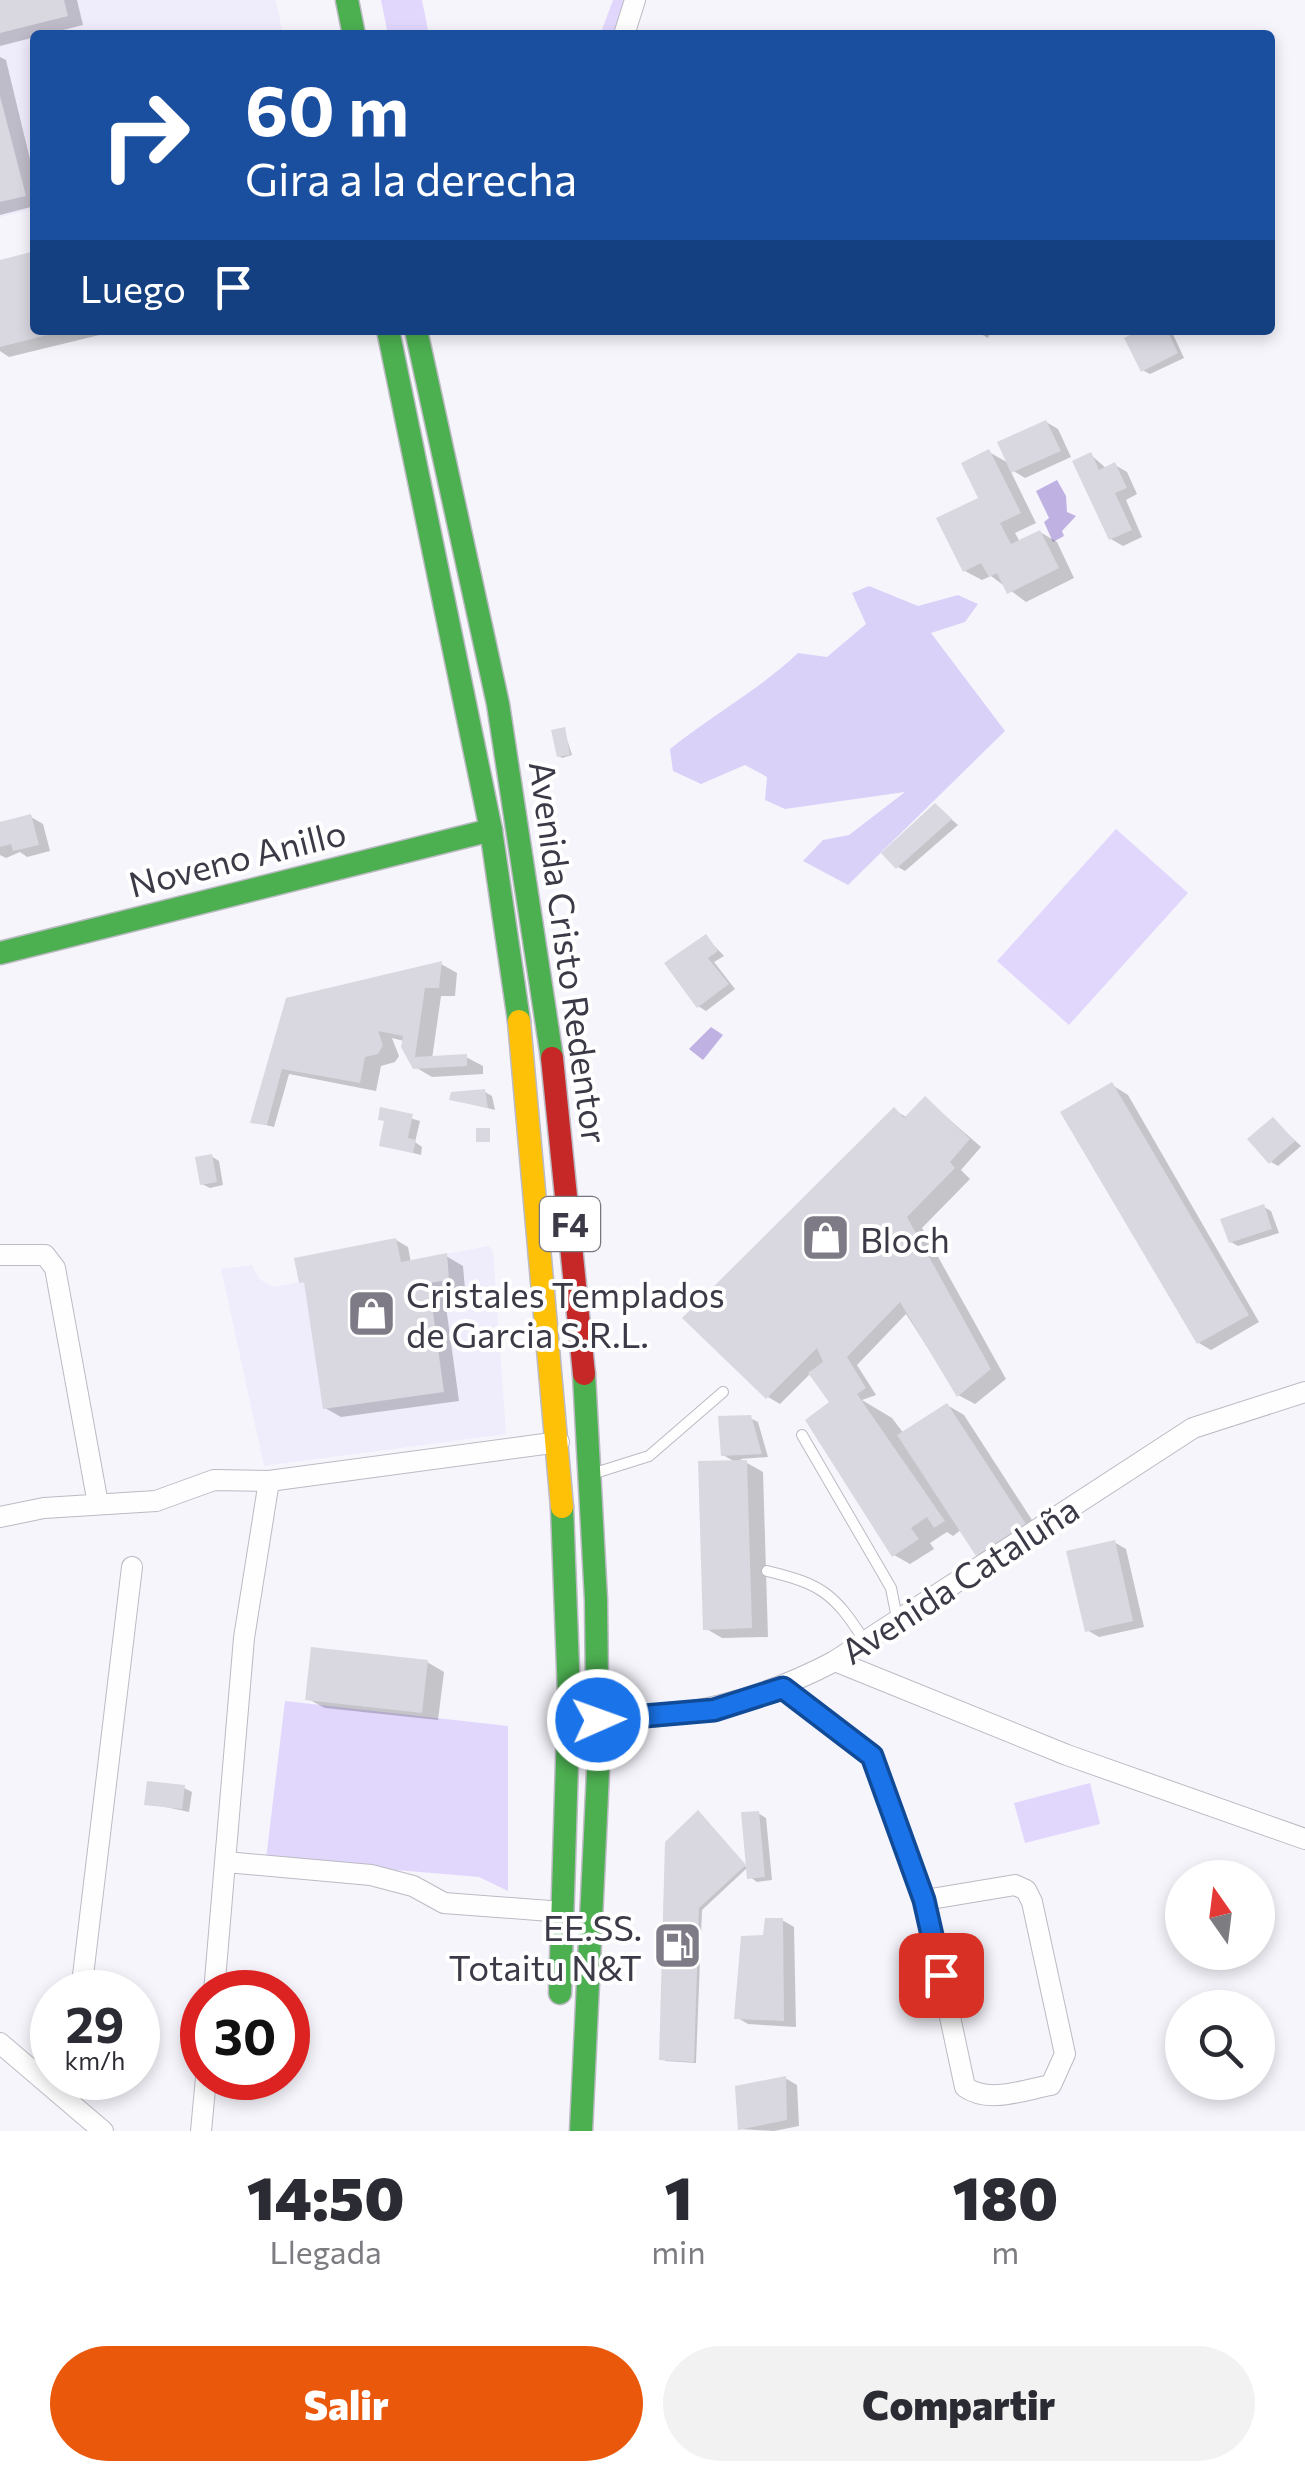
<!DOCTYPE html>
<html lang="es">
<head>
<meta charset="utf-8">
<style>
  body { margin:0; font-family:Commissioner,sans-serif; background:#f2f2f3; color:#2b2b33; height:100vh; display:flex; flex-direction:column; font-size:38px; white-space:nowrap }
  * { box-sizing:border-box; margin:0 }
  p { font-size:32px; color:#7c7c81 }
  .icon { flex:none; width:55px; height:55px; fill:none; stroke:currentColor; stroke-width:2; stroke-linecap:round; stroke-linejoin:round }
  .map { position:relative; height:2131px; overflow:hidden }
  .sheet { display:flex; flex-direction:column; background:#fff; flex:1 }
  .sheet>* { flex:none }
  .hud { position:absolute; left:30px; top:30px; width:1245px; height:305px; border-radius:10px; box-shadow:0 5px 15px #0003; background:#1a4fa0; color:#fff; overflow:hidden }
  .needle { width:65px; rotate:346deg }
  .buttons { position:absolute; left:1165px; top:1860px; display:grid; gap:20px }
  .buttons a { display:grid; place-items:center; width:110px; height:110px; border-radius:50%; background:#fff; box-shadow:0 5px 15px #0003; font-size:50px }
  .speed { position:absolute; left:30px; top:1970px; display:flex; gap:20px; font-size:50px; font-weight:700; text-align:center }
  .speed>* { display:grid; place-content:center; width:130px; height:130px; border-radius:50%; background:#fff; box-shadow:0 5px 15px #0003; line-height:1 }
  .speed small { font-size:25px; font-weight:400 }
  .speed .limit { border:15px solid #d22; background:#fff; color:#111 }
  .pin { position:absolute; display:grid; place-items:center; width:85px; height:85px; color:#fff; margin:-42px; border-radius:20px; box-shadow:0 5px 15px #0006 }
  .me { position:absolute; width:110px; margin:-55px; rotate:88deg; stroke-linejoin:round; filter:drop-shadow(0 0 8px #0008) }
  .turn { display:flex; align-items:center; gap:35px; height:210px; padding:0 50px; font-size:45px }
  .turn .icon { width:130px; height:130px; stroke-width:2.5 }
  .turn b { display:block; font-size:70px; line-height:85px }
  .then { display:flex; align-items:center; height:95px; padding:0 50px; background:#0003; gap:20px; font-size:38px }
  .eta { display:flex; justify-content:space-evenly; align-items:center; height:170px; text-align:center }
  .eta b { font-size:60px; font-weight:800; line-height:70px }
  .button { display:flex; gap:20px; margin-top:auto; padding:20px 50px }
  .button a { flex:1; height:115px; border-radius:60px; background:#ea580c; color:#fff; font-size:40px; font-weight:800; line-height:115px; text-align:center }
  .button a+a { background:#f2f2f3; color:#2b2b33 }
  .map>svg:first-child { display:block }
  .built { fill:#efecfc }
  .green { fill:#e1d7fd }
  .forest { fill:#dad1f9 }
  .water { fill:#bfb2e3 }
  .shadow { fill:#0003 }
  .building { fill:#d9d7e0 }
  .lines { fill:none; stroke-linecap:round; stroke-linejoin:round }
  .lane-casing { stroke:#bcbac3; stroke-width:12 }
  .street-casing { stroke:#bcbac3; stroke-width:22 }
  .fast-casing { stroke:#bcbac3; stroke-width:25 }
  .slow-casing { stroke:#bcbac3; stroke-width:25 }
  .jam-casing { stroke:#bcbac3; stroke-width:25 }
  .lane { stroke:#fefeff; stroke-width:10 }
  .street { stroke:#fefeff; stroke-width:20 }
  .fast { stroke:#4caf50; stroke-width:22 }
  .slow { stroke:#ffc107; stroke-width:22 }
  .jam { stroke:#c62828; stroke-width:22 }
  .route-casing { stroke:#114b97; stroke-width:25 }
  .route { stroke:#1a73e8; stroke-width:18 }
  .labels { text-anchor:middle; dominant-baseline:central; stroke-width:8; stroke-linejoin:round; paint-order:stroke }
  .shield { fill:#fff; stroke:#77757e; stroke-width:2.5 }
  .shield-label { font-size:32px; font-weight:bold; fill:#3d3a47 }
  .street-label { font-size:35px; fill:#3d3a47; stroke:#fff }
  .poi-label { font-size:35px; fill:#3d3a47; stroke:#fff; text-anchor:start }
</style>
</head>
<body>
<div class="map">
<svg width="1305" height="2131" viewBox="0 0 1305 2131">
  <rect width="100%" height="100%" fill="#f6f5fc"/>
  <!-- built -->
  <g class="built">
    <polygon points="0,0 276,0 283,35 35,35 35,209 0,217"/>
    <polygon points="488,1246 493,1250 506,1434 264,1466 221,1269 252,1265 259,1279 274,1287"/>
  </g>
  <!-- green -->
  <g class="green">
    <polygon points="381,0 422,0 429,35 388,35"/>
    <polygon points="613,0 625,0 614,35 600,35"/>
    <polygon points="1116,829 1188,893 1069,1025 997,961"/>
    <polygon points="285,1701 508,1726 508,1891 479,1877 266,1859"/>
    <polygon points="1090,1783 1100,1824 1025,1843 1014,1803"/>
  </g>
  <!-- forest -->
  <path class="forest" d="M869,586L918,606L958,595L978,604L965,622L931,633L1005,731L848,885L803,861L823,840L849,835L905,792L785,809L765,800L767,777L745,765L701,784L673,771L670,749C712,715 759,690 798,653L827,657L866,624L852,593Z"/>
  <!-- water -->
  <g class="water">
    <polygon points="1057,480 1066,496 1067,512 1076,516 1062,531 1064,536 1053,542 1044,522 1049,518 1036,491"/>
    <polygon points="711,1027 723,1035 703,1060 689,1049"/>
  </g>
  <!-- shadow -->
  <g class="shadow">
    <polygon points="0,0 77,0 83,25 0,46"/>
    <polygon points="0,57 6,60 35,180 35,206 0,215"/>
    <polygon points="35,254 35,330 120,330 9,357 0,351 0,263"/>
    <polygon points="974,330 991,330 988,338"/>
    <polygon points="1146,330 1171,330 1184,358 1150,374 1142,370"/>
    <polygon points="1046,422 1058,429 1071,457 1025,478 1009,468 1036,523 1015,533 1020,542 1040,532 1057,542 1074,578 1026,602 991,576 982,580 965,571 989,452 1010,464"/>
    <polygon points="1091,455 1107,469 1115,465 1127,472 1137,494 1126,500 1142,537 1123,546 1111,539"/>
    <polygon points="564,730 572,755 562,758 559,756"/>
    <polygon points="936,806 958,825 905,871 898,867"/>
    <polygon points="31,817 43,824 50,851 27,857 20,852 6,858 0,855 0,824"/>
    <polygon points="706,937 724,956 714,962 735,989 706,1011 698,1006"/>
    <polygon points="441,964 457,973 455,996 441,996 432,1059 466,1057 483,1066 483,1074 432,1077 415,1067 404,1041 392,1038 399,1056 395,1062 381,1066 376,1091 289,1074 274,1127 253,1122 268,1066"/>
    <polygon points="1112,1085 1128,1095 1259,1322 1211,1350 1199,1343"/>
    <polygon points="485,1092 492,1096 495,1110 452,1099"/>
    <polygon points="926,1099 981,1147 961,1170 970,1179 922,1228 1006,1379 975,1404 958,1395 906,1314 857,1365 876,1395 862,1400 892,1418 904,1434 947,1405 964,1415 1041,1534 994,1563 978,1554 962,1529 953,1536 947,1532 930,1543 934,1549 910,1564 894,1555 832,1403 811,1373 780,1404 768,1397 894,1110 908,1118"/>
    <polygon points="382,1110 420,1121 415,1142 422,1147 421,1155 382,1145 387,1122"/>
    <polygon points="1273,1120 1301,1146 1278,1166 1271,1162"/>
    <polygon points="211,1156 219,1161 223,1185 210,1188 202,1184"/>
    <polygon points="1264,1207 1271,1211 1279,1233 1238,1246 1231,1242"/>
    <polygon points="396,1240 408,1247 411,1263 446,1256 463,1266 465,1289 444,1292 459,1401 341,1417 325,1408 307,1284 301,1281"/>
    <polygon points="750,1418 758,1422 768,1457 740,1459 763,1472 768,1637 722,1638 705,1628 737,1463 723,1455"/>
    <polygon points="1114,1542 1126,1549 1144,1627 1099,1637 1087,1630"/>
    <polygon points="427,1662 444,1672 438,1720 325,1708 308,1699"/>
    <polygon points="184,1788 192,1792 189,1812 147,1803"/>
    <polygon points="758,1813 766,1818 772,1880 757,1882 750,1877"/>
    <polygon points="701,1815 747,1868 702,1910 696,2063 665,2061"/>
    <polygon points="782,1920 794,1927 796,2027 748,2024 736,2017"/>
    <polygon points="785,2078 797,2085 799,2126 774,2131 740,2129"/>
  </g>
  <!-- building -->
  <g class="building">
    <polygon points="0,0 64,0 68,16 0,33"/>
    <polygon points="0,96 26,196 0,202"/>
    <polygon points="35,251 35,330 63,331 0,347 0,260"/>
    <polygon points="1140,330 1167,330 1178,353 1141,372 1124,338"/>
    <polygon points="1046,420 1061,451 1011,473 997,442"/>
    <polygon points="989,449 1021,513 1000,523 1011,544 1040,530 1059,568 1007,594 997,573 989,577 981,563 963,572 936,518 978,498 961,463"/>
    <polygon points="1091,452 1099,470 1115,462 1127,488 1115,493 1132,530 1109,540 1072,461"/>
    <polygon points="565,727 570,755 557,757 551,730"/>
    <polygon points="935,803 952,819 896,869 881,853"/>
    <polygon points="31,814 39,845 13,851 11,844 0,847 0,822"/>
    <polygon points="706,934 718,951 708,958 729,984 697,1008 664,963"/>
    <polygon points="442,961 439,988 425,988 415,1057 467,1054 467,1066 413,1069 401,1047 403,1036 378,1031 383,1045 378,1054 365,1057 360,1083 282,1069 267,1125 250,1123 286,998"/>
    <polygon points="1112,1082 1249,1315 1197,1344 1060,1112"/>
    <polygon points="485,1089 488,1108 449,1100 451,1092"/>
    <polygon points="925,1096 970,1139 950,1162 955,1168 907,1217 991,1369 957,1397 900,1302 847,1357 866,1388 857,1394 945,1521 934,1528 927,1517 911,1528 919,1539 892,1557 805,1420 829,1402 808,1373 823,1362 817,1348 766,1399 682,1318 894,1107 904,1118"/>
    <polygon points="380,1107 413,1114 408,1138 416,1140 413,1153 379,1146 384,1121 378,1120"/>
    <polygon points="1273,1117 1295,1141 1269,1164 1247,1139"/>
    <rect x="476" y="1128" width="14" height="14"/>
    <polygon points="212,1154 217,1182 200,1185 195,1157"/>
    <polygon points="1264,1204 1272,1229 1229,1243 1220,1219"/>
    <polygon points="396,1238 401,1262 447,1253 449,1280 429,1283 444,1392 323,1409 304,1282 299,1283 294,1258"/>
    <polygon points="947,1403 1026,1524 976,1556 897,1435"/>
    <polygon points="751,1415 762,1454 721,1456 718,1416"/>
    <polygon points="747,1460 752,1628 703,1630 698,1461"/>
    <polygon points="1115,1540 1133,1621 1085,1632 1066,1551"/>
    <polygon points="311,1647 428,1660 422,1713 305,1700"/>
    <polygon points="147,1781 185,1785 182,1809 144,1805"/>
    <polygon points="698,1810 746,1865 699,1908 694,2062 659,2060 665,1842"/>
    <polygon points="759,1811 765,1877 747,1879 741,1812"/>
    <polygon points="765,1918 783,1918 784,2021 734,2019 741,1936 763,1935"/>
    <polygon points="786,2076 787,2120 738,2130 735,2086"/>
  </g>
  <g class="lines">
    <defs>
      <g id="lane">
        <polyline points="802,1435 891,1588 897,1618"/>
        <polyline points="595,1473 649,1456 723,1392"/>
        <path d="M767,1571C821,1584 834,1593 864,1640"/>
      </g>
      <g id="street">
        <polyline points="624,35 635,0"/>
        <polyline points="0,1255 45,1255 55,1268 98,1504"/>
        <polyline points="0,1517 44,1508 156,1501 214,1480 269,1481 559,1442"/>
        <polyline points="835,1661 1067,1755 1305,1839"/>
        <path d="M783,1688L872,1756L925,1900L965,2087C989,2104 1023,2090 1051,2085L1065,2054L1032,1902L1026,1890L1015,1885L925,1900"/>
        <path d="M598,1720C684,1719 759,1701 835,1661L1193,1428L1305,1392"/>
        <polyline points="226,1862 371,1875 413,1886 444,1903 563,1912"/>
        <polyline points="81,1992 132,1567"/>
        <polyline points="214,1992 244,1638 269,1481"/>
        <polyline points="0,2043 103,2131"/>
        <polyline points="201,2131 206,2078"/>
      </g>
      <g id="fast">
        <polyline points="347,0 354,35"/>
        <polyline points="388,330 491,830 519,1021"/>
        <polyline points="416,330 498,704 552,1058"/>
        <polyline points="0,953 491,830"/>
        <polyline points="560,1993 569,1695 562,1507"/>
        <polyline points="581,2131 598,1772 596,1600 584,1374"/>
      </g>
      <polyline id="slow" points="519,1021 562,1507"/>
      <polyline id="jam" points="552,1058 584,1374"/>
    </defs>
    <!-- lane casing -->
    <use href="#lane" class="lane-casing"/>
    <!-- street casing -->
    <use href="#street" class="street-casing"/>
    <!-- fast casing -->
    <use href="#fast" class="fast-casing"/>
    <!-- slow casing -->
    <use href="#slow" class="slow-casing"/>
    <!-- jam casing -->
    <use href="#jam" class="jam-casing"/>
    <!-- lane -->
    <use href="#lane" class="lane"/>
    <!-- street -->
    <use href="#street" class="street"/>
    <!-- fast -->
    <use href="#fast" class="fast"/>
    <!-- slow -->
    <use href="#slow" class="slow"/>
    <!-- jam -->
    <use href="#jam" class="jam"/>
  </g>
  <g class="lines">
    <defs>
      <polyline id="route" points="598,1720 714,1710 783,1688 872,1756 924,1900 941,1975"/>
    </defs>
    <!-- route casing -->
    <use href="#route" class="route-casing"/>
    <!-- route -->
    <use href="#route" class="route"/>
  </g>
  <!-- icons -->
  <defs>
    <symbol id="shop-square" viewBox="-11 -11 22 22"><rect x="-9" y="-9" width="18" height="18" rx="4" fill="#7e7b86" stroke="#fff"/><path d="M-5-2.5h2.3a2.7 3.5 0 0 1 5.4 0H5L5.5 6h-11ZM-1.5-2.5h3a1.5 2.3 0 0 0-3 0Z" fill="#fff"/></symbol>
    <symbol id="fuel-square" viewBox="-11 -11 22 22"><rect x="-9" y="-9" width="18" height="18" rx="4" fill="#7e7b86" stroke="#fff"/><path d="M-5.5-6h7V0h2V4h1.3V-2.5L3-4.5l.8-.8L6-3V5H2.5V1h-1V6h-7ZM-4.2-4.7v3.2H.2V-4.7Z" fill="#fff"/></symbol>
  </defs>
  <g fill-rule="evenodd">
    <use href="#shop-square" x="798" y="1210" width="55" height="55"/>
    <use href="#shop-square" x="344" y="1286" width="55" height="55"/>
    <use href="#fuel-square" x="650" y="1918" width="55" height="55"/>
  </g>
  <g class="labels">
    <!-- shield labels -->
    <rect class="shield" x="540" y="1197" width="60" height="54" rx="8"/>
    <g class="shield-label">
      <text x="570" y="1224">F4</text>
    </g>
    <!-- street labels -->
    <g class="street-label">
      <text transform="translate(237 857) rotate(-14)">Noveno Anillo</text>
      <text transform="translate(570 952) rotate(82)">Avenida Cristo Redentor</text>
      <text transform="translate(959 1579) rotate(-33)">Avenida Cataluña</text>
    </g>
    <!-- poi labels -->
    <g class="poi-label">
      <text x="860" y="1238">Bloch</text>
      <text x="406" y="1293">Cristales Templados<tspan x="406" dy="40">de Garcia S.R.L.</tspan></text>
      <text x="642" y="1926" text-anchor="end">EE.SS.<tspan x="642" dy="40">Totaitu N&amp;T</tspan></text>
    </g>
  </g>
</svg>
<div class="buttons">
<a><svg class="needle" viewBox="-14 -14 28 28"><path d="M0-13l5 13h-10z" fill="#e53935"/><path d="M0 13l5-13h-10z" fill="#7c7c81"/></svg></a>
<a><svg class="icon" aria-label="search" viewBox="0 0 24 24"><circle cx="10" cy="10" r="6"/><path d="M15 15l6 6"/></svg></a>
</div>
<div class="speed"><div>29<small>km/h</small></div><div class="limit">30</div></div>
<div class="pin" style="left:941px;top:1975px;background:#d93025"><svg class="icon" aria-label="arrive" viewBox="0 0 24 24"><path d="M6 21V4h12l-3 4 3 4H6"/></svg></div>
<svg class="me" style="left:598px;top:1720px" viewBox="-20 -20 40 40"><circle r="17" fill="#1a73e8" stroke="#fff" stroke-width="3"/><path d="M0-11L8 9 0 5-8 9z" fill="#fff"/></svg>
<div class="hud">
<div class="turn"><svg class="icon" aria-label="right" viewBox="0 0 24 24"><path d="M7 20v-9h11M14 6l5 5-5 5"/></svg><div><b>60 m</b>Gira a la derecha</div></div>
<div class="then">Luego<svg class="icon" aria-label="arrive" viewBox="0 0 24 24"><path d="M6 21V4h12l-3 4 3 4H6"/></svg></div>
</div>
</div>
<section class="sheet">
<div class="eta">
<div><b>14:50</b><p>Llegada</p></div>
<div><b>1</b><p>min</p></div>
<div><b>180</b><p>m</p></div>
</div>
<div class="button"><a>Salir</a><a>Compartir</a></div>
</section>
</body>
</html>
